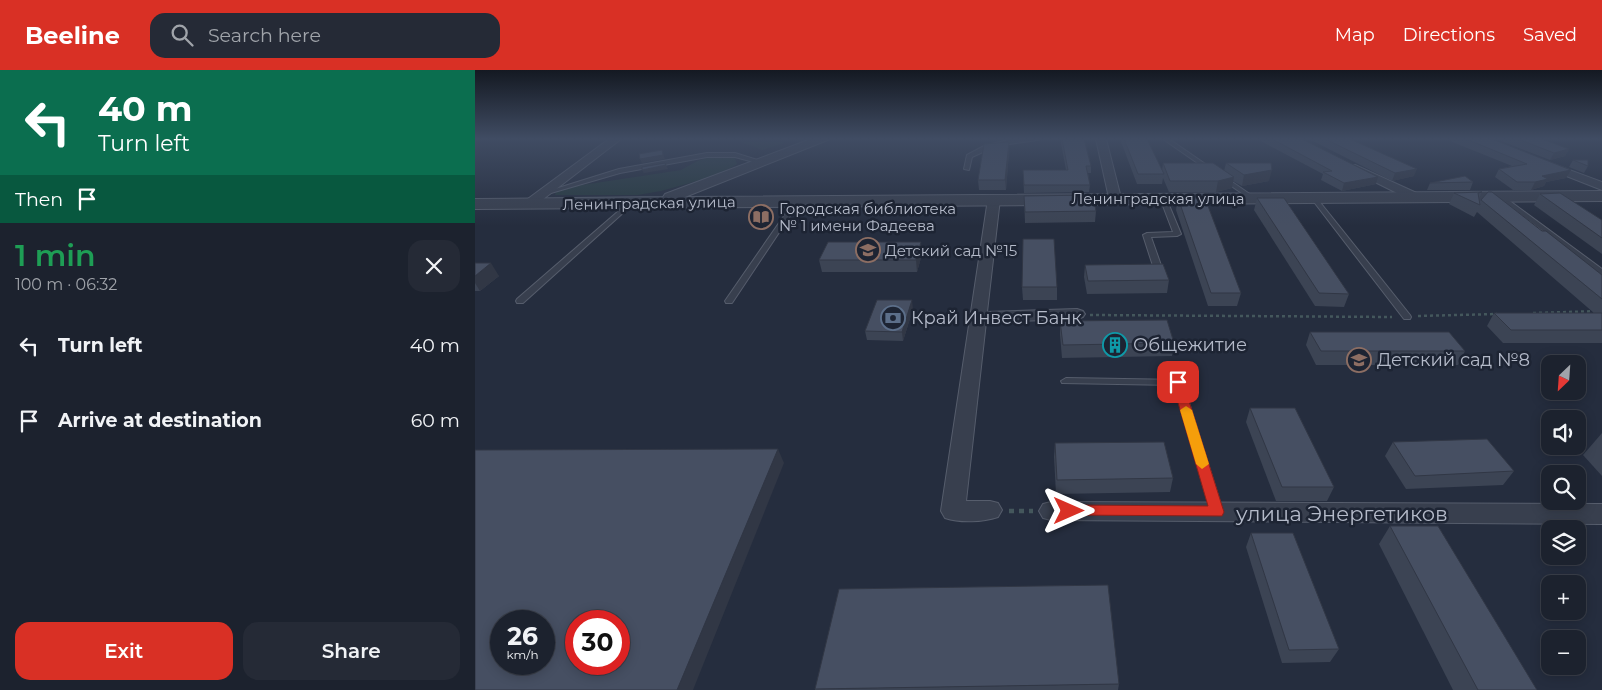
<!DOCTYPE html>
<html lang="en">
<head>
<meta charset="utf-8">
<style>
  body { margin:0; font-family:Montserrat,sans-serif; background:#252a36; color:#f1f3f6; height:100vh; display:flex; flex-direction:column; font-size:19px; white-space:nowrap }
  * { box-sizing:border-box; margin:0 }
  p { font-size:16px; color:#a0a4aa }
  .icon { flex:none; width:28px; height:28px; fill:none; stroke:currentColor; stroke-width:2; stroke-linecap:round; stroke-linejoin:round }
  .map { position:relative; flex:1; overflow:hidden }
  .sheet { display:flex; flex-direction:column; background:#1c222e; width:475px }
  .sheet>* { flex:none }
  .top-card { background:#0b6e4f; color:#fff; overflow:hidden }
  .needle { width:32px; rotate:205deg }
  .buttons { position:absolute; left:1066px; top:285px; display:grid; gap:10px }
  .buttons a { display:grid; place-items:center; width:45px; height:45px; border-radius:10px; background:#1c222e; box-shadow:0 2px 12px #0003,0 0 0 1px #3a3f4a; font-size:25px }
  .speed { position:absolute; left:15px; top:540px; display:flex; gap:10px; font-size:25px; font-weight:700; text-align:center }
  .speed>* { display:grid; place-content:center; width:65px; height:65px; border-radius:50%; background:#1c222e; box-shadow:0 2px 12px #0003,0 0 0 1px #3a3f4a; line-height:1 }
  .speed small { font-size:12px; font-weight:400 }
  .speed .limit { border:8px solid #d22; background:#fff; color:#111 }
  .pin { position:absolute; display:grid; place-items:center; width:42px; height:42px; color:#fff; margin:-21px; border-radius:10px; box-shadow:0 2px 8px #0006 }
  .me { position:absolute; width:55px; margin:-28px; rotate:90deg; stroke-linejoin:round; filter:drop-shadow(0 0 4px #0008) }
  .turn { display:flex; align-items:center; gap:18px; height:105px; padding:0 15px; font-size:22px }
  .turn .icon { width:65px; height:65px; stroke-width:2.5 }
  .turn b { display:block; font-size:35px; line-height:42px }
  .then { display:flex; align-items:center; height:48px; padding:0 15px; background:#0003; gap:10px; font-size:19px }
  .round { display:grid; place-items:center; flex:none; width:52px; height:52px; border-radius:15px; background:#252a36 }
  .overview { display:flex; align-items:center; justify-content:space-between; height:85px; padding:0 15px }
  h1 { font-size:30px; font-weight:600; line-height:38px; color:#1e9e55 }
  .primary-button { display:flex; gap:10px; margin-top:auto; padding:10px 15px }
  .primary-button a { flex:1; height:58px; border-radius:15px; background:#d93025; color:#fff; font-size:20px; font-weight:600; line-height:58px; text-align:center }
  .primary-button a+a { background:#252a36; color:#f1f3f6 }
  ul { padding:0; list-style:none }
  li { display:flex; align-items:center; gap:15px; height:75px; padding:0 15px }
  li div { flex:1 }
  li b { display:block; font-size:19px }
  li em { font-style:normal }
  header { display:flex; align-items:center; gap:30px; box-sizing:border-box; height:70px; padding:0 25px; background:#d93025; color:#fff }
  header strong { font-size:24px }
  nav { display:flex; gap:28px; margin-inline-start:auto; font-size:18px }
  .search { width:350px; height:45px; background:#252a36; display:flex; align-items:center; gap:12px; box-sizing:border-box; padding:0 18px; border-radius:15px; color:#a0a4aa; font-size:19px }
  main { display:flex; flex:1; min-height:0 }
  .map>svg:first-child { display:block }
  .green { fill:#273a3f }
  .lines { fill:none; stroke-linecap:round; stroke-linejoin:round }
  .service-casing { stroke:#565d6c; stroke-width:2 }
  .minor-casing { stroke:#565d6c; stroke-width:2 }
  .tertiary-casing { stroke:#565d6c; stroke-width:2 }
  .path-far1 { stroke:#44575c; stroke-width:2.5; stroke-dasharray:3 3; stroke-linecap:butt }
  .path { stroke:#44575c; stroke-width:4.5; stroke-dasharray:5 5; stroke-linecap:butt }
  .service { fill:#383f4e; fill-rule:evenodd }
  .minor { fill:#383f4e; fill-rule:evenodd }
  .tertiary { fill:#383f4e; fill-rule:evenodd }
  .wall { fill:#3c4454 }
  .shaded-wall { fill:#313745 }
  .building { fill:#464f62; stroke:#313745; fill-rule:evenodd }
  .route { fill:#d93025; stroke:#8d1f18 }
  .slow { fill:#f59e0b }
  .labels { text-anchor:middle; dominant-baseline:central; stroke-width:5; stroke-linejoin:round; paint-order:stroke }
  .far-street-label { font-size:15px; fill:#b4bac9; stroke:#1d2433 }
  .far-poi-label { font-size:15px; fill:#b4bac9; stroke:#1d2433; text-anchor:start }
  .poi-label { font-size:18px; fill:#b4bac9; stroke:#1d2433; text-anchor:start }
  .near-street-label { font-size:21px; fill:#b4bac9; stroke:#1d2433 }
</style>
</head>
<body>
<header>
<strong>Beeline</strong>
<div class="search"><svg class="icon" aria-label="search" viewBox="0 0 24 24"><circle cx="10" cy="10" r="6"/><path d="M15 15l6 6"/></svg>Search here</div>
<nav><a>Map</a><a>Directions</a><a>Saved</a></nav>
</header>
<main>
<section class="sheet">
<div class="top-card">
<div class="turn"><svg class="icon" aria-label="left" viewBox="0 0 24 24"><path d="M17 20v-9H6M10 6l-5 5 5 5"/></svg><div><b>40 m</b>Turn left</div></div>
<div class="then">Then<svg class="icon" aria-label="arrive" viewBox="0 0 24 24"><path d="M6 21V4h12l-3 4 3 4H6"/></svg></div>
</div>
<div class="overview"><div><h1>1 min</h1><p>100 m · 06:32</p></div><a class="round"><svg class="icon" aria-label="close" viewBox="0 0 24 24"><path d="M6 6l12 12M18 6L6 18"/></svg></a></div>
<ul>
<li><svg class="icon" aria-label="left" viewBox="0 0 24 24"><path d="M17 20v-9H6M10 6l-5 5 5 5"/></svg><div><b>Turn left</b></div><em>40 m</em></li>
<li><svg class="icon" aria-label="arrive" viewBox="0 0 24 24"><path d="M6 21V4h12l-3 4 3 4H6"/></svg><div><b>Arrive at destination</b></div><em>60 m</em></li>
</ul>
<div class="primary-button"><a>Exit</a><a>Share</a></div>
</section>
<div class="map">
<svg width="1127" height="620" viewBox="0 0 1127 620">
  <rect width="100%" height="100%" fill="#252d3e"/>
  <!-- green -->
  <g class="green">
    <polygon points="258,69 300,69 309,73 287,80"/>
    <polygon points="239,86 260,88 262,94 254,99 222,111 186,121 163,125 80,125 81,122 94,117 206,100 222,91"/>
  </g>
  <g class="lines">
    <defs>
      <g id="service">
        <polygon points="537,69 569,69 521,76 497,87 494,100 489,99 492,85 509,76"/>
        <polygon points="688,69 694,69 739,100 734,101"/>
        <polygon points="232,83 260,83 289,92 286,94 260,87 232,87 145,103 69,125 64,124 144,99"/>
        <polygon points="746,107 750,107 779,127 774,128 746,109"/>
        <path d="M688,126L691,128L706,164L702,166L676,167L688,201C685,205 677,205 674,201L679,199L668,165L672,163L698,162L685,128Z"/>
        <polygon points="836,126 840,126 935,245 936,247 935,249 929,249 836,128"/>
        <polygon points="1024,126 1028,126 1127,199 1127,205 1024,128"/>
        <polygon points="320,130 325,131 257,233 251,233 250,231"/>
        <polygon points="154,132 159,133 48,233 42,233 41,231 42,229"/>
        <polygon points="591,308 707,310 748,442 746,446 742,447 738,446 736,442 699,315 587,313 586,311"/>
      </g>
      <g id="minor">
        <polygon points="134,69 146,69 58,137 50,137 48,134 50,131"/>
        <polygon points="621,69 631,69 646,128 644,131 640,132 634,128"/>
        <polygon points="1070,91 1127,112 1127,120 1066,96 1064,94"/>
        <polygon points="880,95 946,125 948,128 946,131 938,131 876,100 876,96"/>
        <path d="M519,125L525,129L512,242L602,239L608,241L610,244L608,247L602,249L511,252L491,431H515L523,433L527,440L523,447C508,452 485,453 470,448L466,441L513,129Z"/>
        <polygon points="576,432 1127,434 1127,454 576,450 568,448 564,441 568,434"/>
      </g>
      <polygon id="tertiary" points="336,69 355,69 210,127 1127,121 1127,131 0,139 0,129 188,127 190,124"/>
    </defs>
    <!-- service casing -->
    <use href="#service" class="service-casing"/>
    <!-- minor casing -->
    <use href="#minor" class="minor-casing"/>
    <!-- tertiary casing -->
    <use href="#tertiary" class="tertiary-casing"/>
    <!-- path-far1 -->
    <g class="path-far1">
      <polyline points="1058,243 1127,241"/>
      <polyline points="615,245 917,247"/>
      <polyline points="943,246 1022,244"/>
    </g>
    <!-- path -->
    <polyline class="path" points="534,441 558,441"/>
    <!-- service -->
    <use href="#service" class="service"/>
    <!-- minor -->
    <use href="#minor" class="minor"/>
    <!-- tertiary -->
    <use href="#tertiary" class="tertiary"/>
  </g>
  <!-- wall -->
  <g class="wall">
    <polygon points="586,69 609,69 616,96 616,103 613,103 615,115 614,122 549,123 548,100 591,100 586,73"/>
    <polygon points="645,69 672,69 687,100 688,93 749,101 751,93 794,111 767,116 758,111 757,118 741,122 694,122 688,108 687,114 662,114"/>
    <polygon points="782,69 827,69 901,114 867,121 846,110 848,104"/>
    <polygon points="834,69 875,69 939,106 917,111"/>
    <polygon points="970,69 1017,69 1091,108 1071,112 1069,116 1056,120 1038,120 1020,107 1024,99 1037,96"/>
    <polygon points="1021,69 1067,69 1094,79 1090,86 1075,90"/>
    <polygon points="534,82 531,120 504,120 503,110"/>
    <polygon points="1098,90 1113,96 1109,103 1094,97"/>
    <polygon points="998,112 995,120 952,120 955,113"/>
    <polygon points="1007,122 1004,129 1005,133 1006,130 1067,161 1127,205 1127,273 1028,273 1012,256 1019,243 1119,243 1002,142 999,147 974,134 979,123"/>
    <polygon points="1065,124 1127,150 1127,184 1059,135"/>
    <polygon points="549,126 621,141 620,152 550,153"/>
    <polygon points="703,128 766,223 762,236 733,236 701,140"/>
    <polygon points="782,128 874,224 869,237 840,236 779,140"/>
    <polygon points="447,184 442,202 347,202 344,190"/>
    <polygon points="0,193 24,206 5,221 0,221"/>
    <polygon points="610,195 694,210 692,223 612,224 609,207"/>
    <polygon points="547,217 582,217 582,230 548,230"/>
    <polygon points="438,239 428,271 392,270 390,261"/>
    <polygon points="585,251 699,273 697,286 587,288 585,265"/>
    <polygon points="835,262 990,281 983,295 841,295 831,275"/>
    <polygon points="775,338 859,417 852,431 801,431 771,352"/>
    <polygon points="1127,363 1127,406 1108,385"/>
    <polygon points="918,372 1039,401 1028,415 931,419 910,386"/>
    <polygon points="580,373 698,408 695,422 581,424 579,387"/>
    <polygon points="915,456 1062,620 978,620 904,474"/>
    <polygon points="776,463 864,579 855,592 807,593 771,477"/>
    <polygon points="644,614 643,620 340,620 340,619"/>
  </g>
  <!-- shaded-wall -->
  <g class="shaded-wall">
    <polygon points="534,72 534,82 531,120 530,110"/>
    <polygon points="1094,79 1090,86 1075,90 1079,83"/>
    <polygon points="187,80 190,89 167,93 165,89"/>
    <polygon points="191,95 193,99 169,103 167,100"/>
    <polygon points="942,99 939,106 917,111 920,103"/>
    <polygon points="797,100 794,111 767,116 769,105"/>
    <polygon points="1096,100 1091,108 1071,112 1069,116 1056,120 1060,112 1067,106"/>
    <polygon points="759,107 757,118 741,122 743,111"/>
    <polygon points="903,107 901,114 867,121 869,113"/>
    <polygon points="446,172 447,184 442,202 441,190"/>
    <polygon points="16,193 24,206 5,221 0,213 0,206"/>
    <polygon points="437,230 438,239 428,271 427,262"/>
    <polygon points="303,379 309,393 218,620 202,620"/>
  </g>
  <!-- building -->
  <g class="building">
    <polygon points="587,69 609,69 616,96 611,96 615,115 549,115 548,100 593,100"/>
    <polygon points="649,69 672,69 689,104 663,104"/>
    <polygon points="797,69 827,69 903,107 869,113 848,102 857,101"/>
    <polygon points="850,69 875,69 942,99 920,103"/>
    <polygon points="991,69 1017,69 1096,100 1067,106 1073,109 1060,112 1042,112 1024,99 1052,94"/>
    <polygon points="1043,69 1067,69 1094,79 1079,83"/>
    <polygon points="534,72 530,110 503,110 509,74"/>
    <polygon points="187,80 188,85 165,89 164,84"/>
    <polygon points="1098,90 1113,90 1113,96"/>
    <polygon points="190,93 191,95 167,100 167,97"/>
    <polygon points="688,93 738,93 759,107 743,111 695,111"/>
    <polygon points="751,93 796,93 797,100 769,105"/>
    <polygon points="990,106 998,112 955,113"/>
    <polygon points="1007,122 1003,123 1005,135 979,123"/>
    <polygon points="1013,122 1017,122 1067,161 1071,161 1127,205 1127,229 1006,130"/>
    <polygon points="1085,123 1127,150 1127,168 1065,124"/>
    <polygon points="618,125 621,141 550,142 549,126"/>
    <polygon points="703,128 730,128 766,223 736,223"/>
    <polygon points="782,128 809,128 874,224 844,223"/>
    <polygon points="548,169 579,169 582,217 547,217"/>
    <polygon points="353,172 446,172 441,190 344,190"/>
    <polygon points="0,193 16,193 0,206"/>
    <polygon points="688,194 694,210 613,211 610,195"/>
    <polygon points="402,230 437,230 427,262 390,261"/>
    <polygon points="1019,243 1127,243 1127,260 1036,260"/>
    <polygon points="692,250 699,273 588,275 585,251"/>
    <polygon points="835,262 974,262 990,281 846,281"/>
    <polygon points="775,338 820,338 859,417 807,417"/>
    <polygon points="1012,369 1039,401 940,406 918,372"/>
    <polygon points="689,372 698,408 582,410 580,373"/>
    <path d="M303,379L202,620H0V380ZM26,551H69V594H26ZM101,551H144V594H101Z"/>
    <polygon points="915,456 963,456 1062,620 1003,620"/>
    <polygon points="776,463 818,463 864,579 814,580"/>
    <polygon points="633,515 644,614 340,619 364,519"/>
  </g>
  <!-- sky -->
  <linearGradient id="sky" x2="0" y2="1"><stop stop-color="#141922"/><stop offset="0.44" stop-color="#404c63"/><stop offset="1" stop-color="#404c63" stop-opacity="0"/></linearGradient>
  <rect width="1127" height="156" fill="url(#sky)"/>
  <!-- route -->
  <polygon class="route" points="703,308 708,312 749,442 747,446 590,445 587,441 590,437 594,435 733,436 697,312"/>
  <!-- slow -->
  <polygon class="slow" points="711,336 717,340 734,394 727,399 721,394 705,340"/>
  <!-- icons -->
  <defs>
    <symbol id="library-ring" viewBox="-11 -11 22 22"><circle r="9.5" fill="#1d2433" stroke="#8d6e63" stroke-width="1.5"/><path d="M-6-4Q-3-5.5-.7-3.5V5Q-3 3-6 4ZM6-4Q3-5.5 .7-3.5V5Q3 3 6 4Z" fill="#8d6e63"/></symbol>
    <symbol id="school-ring" viewBox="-11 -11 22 22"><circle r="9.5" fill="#1d2433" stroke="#8d6e63" stroke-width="1.5"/><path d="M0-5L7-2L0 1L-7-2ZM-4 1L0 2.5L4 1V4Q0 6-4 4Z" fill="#8d6e63"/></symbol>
    <symbol id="bank-ring" viewBox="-11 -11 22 22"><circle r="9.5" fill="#1d2433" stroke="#5c6f8a" stroke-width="1.5"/><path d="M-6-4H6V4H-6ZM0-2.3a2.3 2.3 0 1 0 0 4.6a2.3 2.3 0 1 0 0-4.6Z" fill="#5c6f8a"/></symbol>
    <symbol id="building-ring" viewBox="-11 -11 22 22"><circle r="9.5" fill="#1d2433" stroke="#0f9aa8" stroke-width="1.5"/><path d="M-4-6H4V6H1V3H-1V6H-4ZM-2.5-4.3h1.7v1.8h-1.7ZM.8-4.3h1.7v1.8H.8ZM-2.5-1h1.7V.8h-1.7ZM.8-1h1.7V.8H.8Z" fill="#0f9aa8"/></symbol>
  </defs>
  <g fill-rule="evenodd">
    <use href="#library-ring" x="272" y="133" width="28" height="28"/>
    <use href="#school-ring" x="379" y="166" width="28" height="28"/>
    <use href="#bank-ring" x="404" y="234" width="28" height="28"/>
    <use href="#building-ring" x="626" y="261" width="28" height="28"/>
    <use href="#school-ring" x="870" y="276" width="28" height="28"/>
  </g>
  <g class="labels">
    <!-- far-street labels -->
    <g class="far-street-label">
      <text x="683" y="128">Ленинградская улица</text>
      <text transform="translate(174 133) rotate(-1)">Ленинградская улица</text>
    </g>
    <!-- far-poi labels -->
    <g class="far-poi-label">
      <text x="304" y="138">Городская библиотека<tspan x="304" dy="17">№ 1 имени Фадеева</tspan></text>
      <text x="410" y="180">Детский сад №15</text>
    </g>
    <!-- poi labels -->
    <g class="poi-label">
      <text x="436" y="248">Край Инвест Банк</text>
      <text x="658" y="275">Общежитие</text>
      <text x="902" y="290">Детский сад №8</text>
    </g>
    <!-- near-street labels -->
    <g class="near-street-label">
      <text x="867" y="443">улица Энергетиков</text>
    </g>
  </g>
</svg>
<div class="buttons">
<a><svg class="needle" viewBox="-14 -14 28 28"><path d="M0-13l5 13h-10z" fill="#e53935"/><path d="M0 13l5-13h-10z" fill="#a0a4aa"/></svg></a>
<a><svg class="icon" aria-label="sound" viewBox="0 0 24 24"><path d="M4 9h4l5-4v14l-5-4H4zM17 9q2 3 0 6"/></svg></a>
<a><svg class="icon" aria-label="search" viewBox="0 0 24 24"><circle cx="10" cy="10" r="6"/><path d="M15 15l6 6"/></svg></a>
<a><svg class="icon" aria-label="layers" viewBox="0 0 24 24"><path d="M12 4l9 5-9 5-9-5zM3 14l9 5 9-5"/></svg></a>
<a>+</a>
<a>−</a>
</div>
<div class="speed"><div>26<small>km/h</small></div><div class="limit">30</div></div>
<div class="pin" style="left:703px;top:312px;background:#d93025"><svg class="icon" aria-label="arrive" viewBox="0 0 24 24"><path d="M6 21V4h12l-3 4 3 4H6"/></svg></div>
<svg class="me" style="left:594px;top:441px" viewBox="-20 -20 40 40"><path d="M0-17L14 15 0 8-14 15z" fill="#d93025" stroke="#fff" stroke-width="4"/></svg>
</div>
</main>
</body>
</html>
